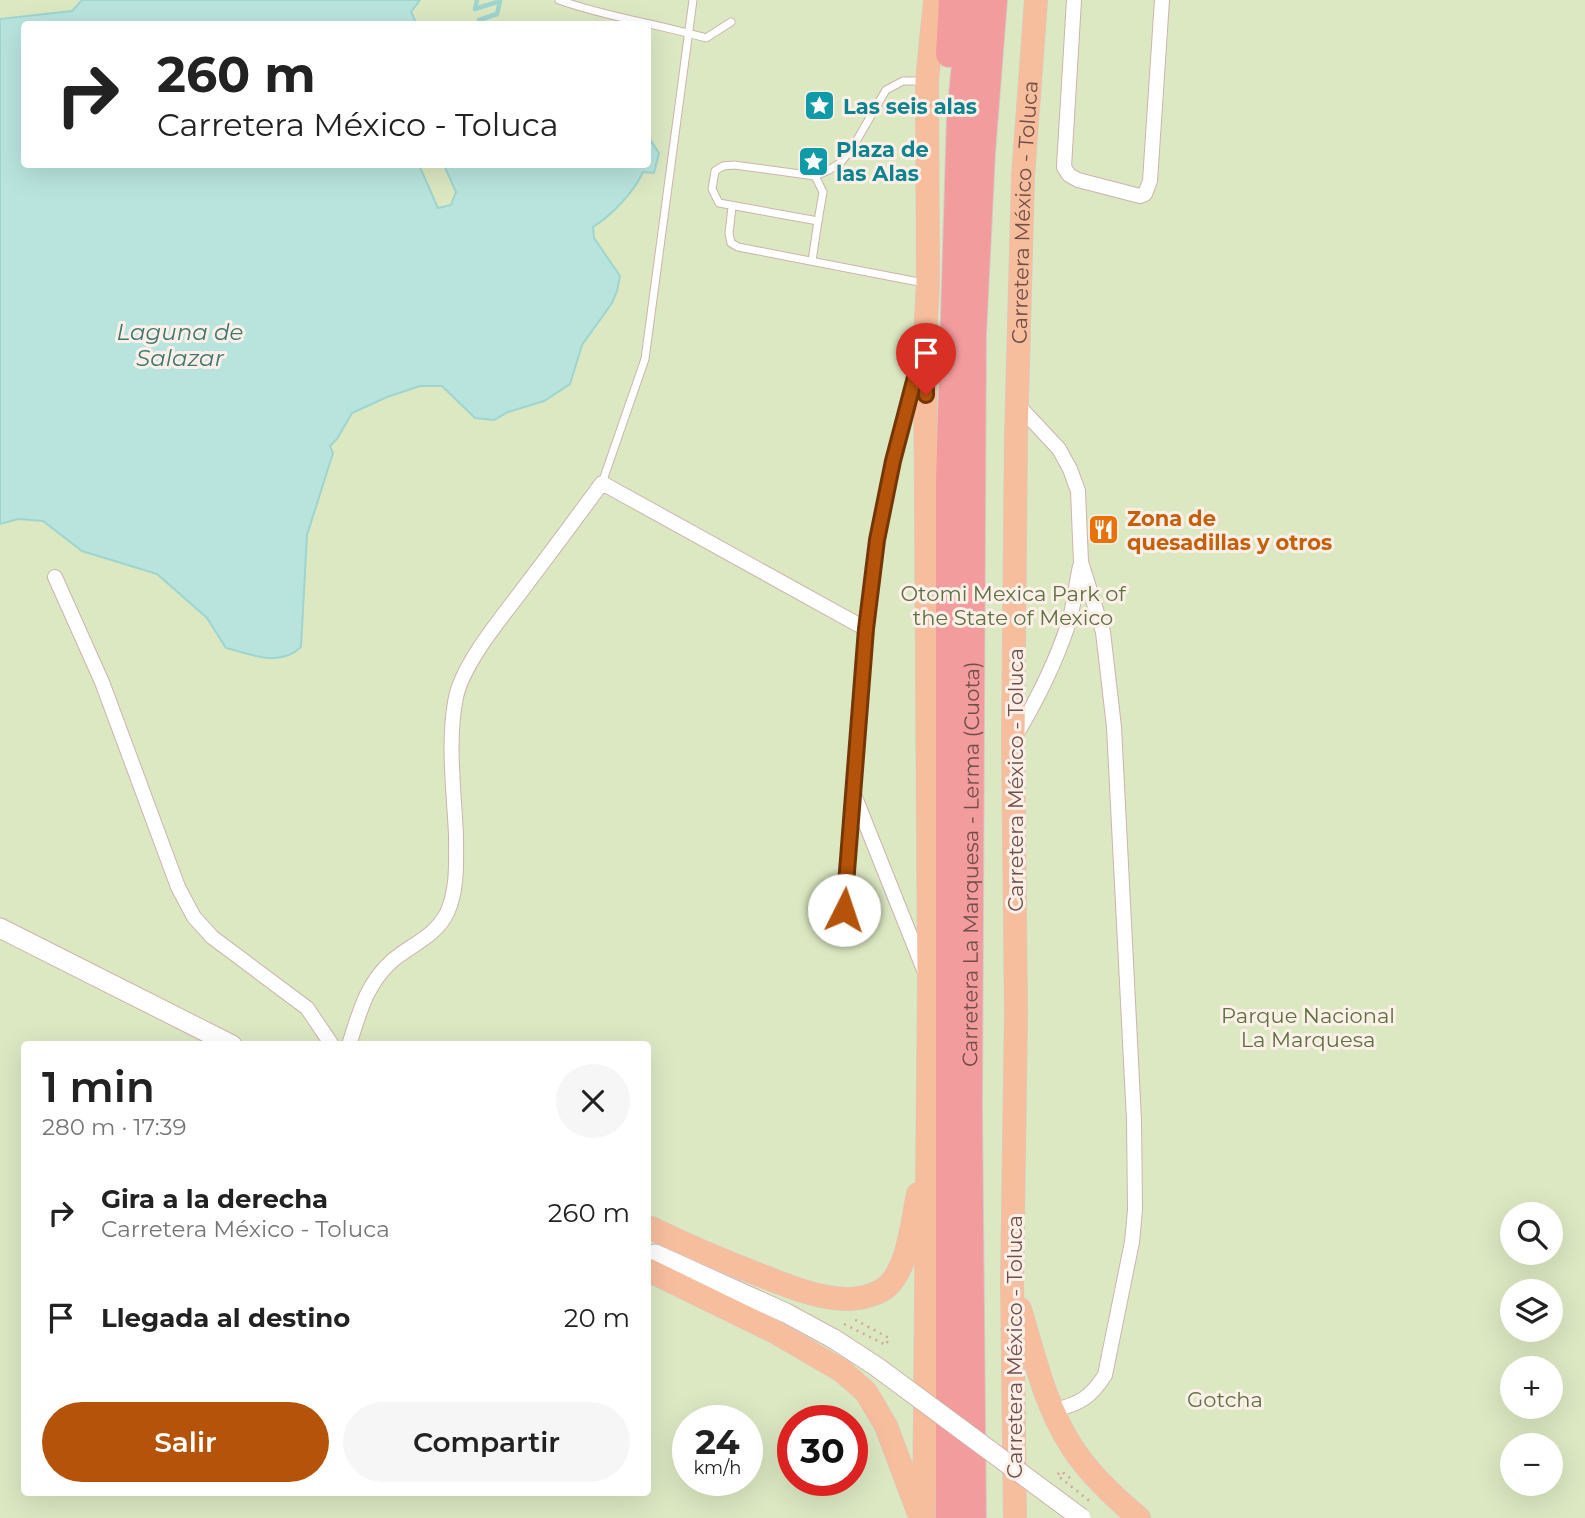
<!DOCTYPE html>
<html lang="es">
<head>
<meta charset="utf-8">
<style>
  body { margin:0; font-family:Montserrat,sans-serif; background:#f6f6f6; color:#222; height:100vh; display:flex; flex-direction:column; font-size:26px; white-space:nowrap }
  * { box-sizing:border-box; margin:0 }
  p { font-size:23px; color:#767676 }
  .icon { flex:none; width:38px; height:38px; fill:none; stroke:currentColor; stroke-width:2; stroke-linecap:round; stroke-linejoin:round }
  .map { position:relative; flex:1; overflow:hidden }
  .sheet { position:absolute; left:21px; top:1041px; width:630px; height:455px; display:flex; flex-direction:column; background:#fff; border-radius:7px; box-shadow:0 7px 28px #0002 }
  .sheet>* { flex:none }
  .banner { position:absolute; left:21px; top:21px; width:630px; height:147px; border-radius:7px; box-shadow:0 7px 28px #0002; background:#fff; color:#222; overflow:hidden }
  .buttons { position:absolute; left:1500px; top:1202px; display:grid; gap:14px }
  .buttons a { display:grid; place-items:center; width:63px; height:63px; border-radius:50%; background:#fff; box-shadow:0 7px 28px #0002; font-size:35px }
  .speed { position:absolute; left:672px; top:1405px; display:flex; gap:14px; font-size:35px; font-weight:700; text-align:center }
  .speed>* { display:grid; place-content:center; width:91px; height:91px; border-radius:50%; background:#fff; box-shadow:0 7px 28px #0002; line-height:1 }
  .speed small { font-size:18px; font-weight:400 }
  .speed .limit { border:10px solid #d22; background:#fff; color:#111 }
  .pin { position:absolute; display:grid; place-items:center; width:60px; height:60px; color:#fff; margin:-72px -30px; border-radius:50% 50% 50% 0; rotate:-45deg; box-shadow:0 0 7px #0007 }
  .pin .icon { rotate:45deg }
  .me { position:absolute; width:77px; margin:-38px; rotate:4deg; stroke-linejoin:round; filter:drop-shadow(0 0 5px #0008) }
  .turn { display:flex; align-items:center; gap:24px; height:147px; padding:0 21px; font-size:32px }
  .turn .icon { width:91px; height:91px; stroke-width:2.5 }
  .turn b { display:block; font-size:49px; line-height:60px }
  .round { display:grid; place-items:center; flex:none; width:74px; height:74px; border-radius:37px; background:#f6f6f6 }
  .head { display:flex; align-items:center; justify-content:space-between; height:119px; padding:0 21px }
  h1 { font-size:42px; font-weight:600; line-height:52px }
  .action { display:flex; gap:14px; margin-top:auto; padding:14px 21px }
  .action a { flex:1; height:80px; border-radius:42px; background:#b45309; color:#fff; font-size:28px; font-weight:600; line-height:80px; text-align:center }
  .action a+a { background:#f6f6f6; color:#222 }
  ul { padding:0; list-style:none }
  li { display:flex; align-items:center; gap:21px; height:105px; padding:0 21px }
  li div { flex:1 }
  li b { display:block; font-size:26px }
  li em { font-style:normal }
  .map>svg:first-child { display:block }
  .green { fill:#dce8c2; fill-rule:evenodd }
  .water { fill:#b9e4de; stroke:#9fd5cf; stroke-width:2 }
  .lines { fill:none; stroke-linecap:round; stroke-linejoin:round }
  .stream { stroke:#9fd5cf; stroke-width:4.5 }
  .service-casing { stroke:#ceb3ad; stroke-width:9 }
  .minor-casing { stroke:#ceb3ad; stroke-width:16 }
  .secondary-casing { stroke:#d1b1ab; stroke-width:21 }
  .primary-casing { stroke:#d5cac9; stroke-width:24 }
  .motorway-casing { stroke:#d5cac9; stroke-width:28 }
  .path { stroke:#d4a69f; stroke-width:2.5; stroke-dasharray:2 5; stroke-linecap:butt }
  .service { stroke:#fff; stroke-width:7 }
  .minor { stroke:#fff; stroke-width:14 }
  .secondary { stroke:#fff; stroke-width:19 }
  .primary { stroke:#f7be9e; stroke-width:23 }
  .motorway { stroke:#f39c9d; stroke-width:26 }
  .secondary-bridge-casing { stroke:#d1b1ab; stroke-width:21; stroke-linecap:butt }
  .secondary-bridge { stroke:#fff; stroke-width:19 }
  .route-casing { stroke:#753606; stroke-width:18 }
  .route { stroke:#b45309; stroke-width:12 }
  .labels { text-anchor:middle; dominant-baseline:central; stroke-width:6; stroke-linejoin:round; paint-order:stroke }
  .culture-label { font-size:21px; font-weight:bold; fill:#0d838f; stroke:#fef0e9; text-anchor:start }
  .street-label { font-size:21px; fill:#724e4a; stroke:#fef0e9 }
  .food-label { font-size:21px; font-weight:bold; fill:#c56008; stroke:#fef0e9; text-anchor:start }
  .park-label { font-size:21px; fill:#5c7241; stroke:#fef0e9 }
  .water-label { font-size:23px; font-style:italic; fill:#3f7771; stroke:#fef0e9 }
</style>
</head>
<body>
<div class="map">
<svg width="1585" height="1518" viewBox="0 0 1585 1518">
  <rect width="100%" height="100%" fill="#fbebe3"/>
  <!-- green -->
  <path class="green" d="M0,0H1585V1518H0ZM24,24H648V164H24ZM24,1045H648V1493H24ZM1512,1214H1550V1253H1512ZM1512,1292H1550V1330H1512ZM1512,1368H1550V1407H1512ZM688,1421H747V1480H688ZM793,1421H852V1480H793ZM1512,1446H1550V1484H1512Z"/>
  <!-- water -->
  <path class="water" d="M82,0H420L411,12L417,24H24V164L419,165L438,208L451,205L456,192L444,165H441L648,164V127L651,141L659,153L654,173L643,172C634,192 612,215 593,227L594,238L620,276L617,291L612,303L582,345L570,384L544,401L508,412L494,420L475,418L442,386H420L387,397L352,413L337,439L330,446L333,453L307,535L301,647C279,668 252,654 226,648L207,618L157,574L82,551L43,521L18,519L0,524V19L72,11Z"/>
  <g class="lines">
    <!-- stream -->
    <polyline class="stream" points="477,0 475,9 500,1 497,14 479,20 481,24"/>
    <defs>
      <g id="service">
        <path d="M559,0C606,17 658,24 706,38L731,22"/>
        <polyline points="815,176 823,192 818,221"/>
        <polyline points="732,207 729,233 731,243 738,247 924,283"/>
        <polyline points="812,261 818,221 719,203 712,189 715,171 723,166 734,165 815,176 829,170 840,163 851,150 886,90 903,81 923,81"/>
        <polyline points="602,483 645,359 693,0"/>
      </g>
      <g id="minor">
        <polyline points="1074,0 1064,167 1069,175 1078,180 1140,196 1145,194 1150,181 1162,0"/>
        <path d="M1017,404L1059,449L1070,469L1078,491L1081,562L1103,632L1114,727L1134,1120L1135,1210L1132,1242L1105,1375C1091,1397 1080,1404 1054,1410"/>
        <polyline points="55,577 102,682 178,887 194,917 212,937 307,1008 332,1045"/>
        <path d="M1016,735C1037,700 1055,664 1068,625C1074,606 1076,585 1080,566"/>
        <polyline points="855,797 924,970"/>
        <polyline points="844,910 866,629 877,540 893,461 919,364"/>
        <path d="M349,1045C359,1014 366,984 392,961C410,945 435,937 447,913C458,889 456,861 456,835C454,790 447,741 456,697C464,661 504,615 526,585C552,551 577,517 602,483L866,629"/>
      </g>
      <g id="secondary">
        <polyline points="0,928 232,1045"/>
        <polyline points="655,1254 786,1313 834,1339"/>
      </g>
      <g id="primary">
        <path d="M651,1228C688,1246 726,1262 765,1277C790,1287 820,1299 848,1299C859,1299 875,1295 884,1289C908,1272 912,1222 918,1194"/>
        <polyline points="648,1270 775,1332 842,1371 866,1392 886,1426 918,1511"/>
        <path d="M1020,1309C1034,1355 1045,1406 1072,1447C1089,1474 1114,1497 1139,1518"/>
        <polyline points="924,1518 929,982 925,339 928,283 927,81 935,0"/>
        <path id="s1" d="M1015,1518L1012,1283L1016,1012L1013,739L1016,437L1023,176L1036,0"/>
      </g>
      <g id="motorway">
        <polyline points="949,54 952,0"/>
        <polyline points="949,1518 949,481 960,116 971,0"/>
        <path id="s2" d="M973,1518L969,1108L973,335L982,153L994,0"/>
      </g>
    </defs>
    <!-- service casing -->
    <use href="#service" class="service-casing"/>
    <!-- minor casing -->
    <use href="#minor" class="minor-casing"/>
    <!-- secondary casing -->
    <use href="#secondary" class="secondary-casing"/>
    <!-- primary casing -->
    <use href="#primary" class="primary-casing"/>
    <!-- motorway casing -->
    <use href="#motorway" class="motorway-casing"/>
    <!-- path -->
    <g class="path">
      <polyline points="844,1324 886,1345 889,1338 852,1318"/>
      <polyline points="1070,1478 1061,1471 1057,1475 1092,1503"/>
    </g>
    <!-- service -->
    <use href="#service" class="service"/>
    <!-- minor -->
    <use href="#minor" class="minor"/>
    <!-- secondary -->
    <use href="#secondary" class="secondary"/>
    <!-- primary -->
    <use href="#primary" class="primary"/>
    <!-- motorway -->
    <use href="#motorway" class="motorway"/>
    <defs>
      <polyline id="secondary-bridge" points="834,1339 877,1367 1081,1518"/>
    </defs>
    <!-- secondary-bridge casing -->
    <use href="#secondary-bridge" class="secondary-bridge-casing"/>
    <!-- secondary-bridge -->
    <use href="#secondary-bridge" class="secondary-bridge"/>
  </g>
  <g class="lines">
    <defs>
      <polyline id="route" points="844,910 866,629 877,540 893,461 925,339 926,395"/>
    </defs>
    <!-- route casing -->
    <use href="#route" class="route-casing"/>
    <!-- route -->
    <use href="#route" class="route"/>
  </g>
  <!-- icons -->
  <defs>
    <symbol id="sight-square" viewBox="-11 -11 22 22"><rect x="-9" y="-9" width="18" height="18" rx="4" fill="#0f9aa8" stroke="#fef0e9"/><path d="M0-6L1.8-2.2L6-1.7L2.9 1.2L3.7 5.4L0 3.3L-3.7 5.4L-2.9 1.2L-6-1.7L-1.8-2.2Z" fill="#fff"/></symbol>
    <symbol id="restaurant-square" viewBox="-11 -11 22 22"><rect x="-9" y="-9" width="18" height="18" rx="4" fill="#e8710a" stroke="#fef0e9"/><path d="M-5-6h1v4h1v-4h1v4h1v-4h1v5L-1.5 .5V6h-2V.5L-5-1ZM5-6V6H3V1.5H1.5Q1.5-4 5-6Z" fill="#fff"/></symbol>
  </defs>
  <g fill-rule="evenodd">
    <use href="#sight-square" x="802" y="88" width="35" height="35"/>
    <use href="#sight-square" x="796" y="144" width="35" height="35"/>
    <use href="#restaurant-square" x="1086" y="512" width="35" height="35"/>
  </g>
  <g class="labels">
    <!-- culture labels -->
    <g class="culture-label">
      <text x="843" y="106">Las seis alas</text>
      <text x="836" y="149">Plaza de<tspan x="836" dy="24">las Alas</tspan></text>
    </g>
    <!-- street labels -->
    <g class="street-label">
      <text stroke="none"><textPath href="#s1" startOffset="1306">Carretera México - Toluca</textPath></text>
      <text transform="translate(1015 780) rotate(-90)">Carretera México - Toluca</text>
      <text stroke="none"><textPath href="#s2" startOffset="654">Carretera La Marquesa - Lerma (Cuota)</textPath></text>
      <text transform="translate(1014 1347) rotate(-90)">Carretera México - Toluca</text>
    </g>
    <!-- food labels -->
    <g class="food-label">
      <text x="1127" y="518">Zona de<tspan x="1127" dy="24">quesadillas y otros</tspan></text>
    </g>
    <!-- park labels -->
    <g class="park-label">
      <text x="1013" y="593">Otomi Mexica Park of<tspan x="1013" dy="24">the State of Mexico</tspan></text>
      <text x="1308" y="1015">Parque Nacional<tspan x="1308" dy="24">La Marquesa</tspan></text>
      <text x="1225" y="1399">Gotcha</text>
    </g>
    <!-- water labels -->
    <g class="water-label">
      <text x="180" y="332">Laguna de<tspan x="180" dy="26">Salazar</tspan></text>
    </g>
  </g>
</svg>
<div class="buttons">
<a><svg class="icon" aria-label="search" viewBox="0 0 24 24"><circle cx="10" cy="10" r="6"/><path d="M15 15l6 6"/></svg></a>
<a><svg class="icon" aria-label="layers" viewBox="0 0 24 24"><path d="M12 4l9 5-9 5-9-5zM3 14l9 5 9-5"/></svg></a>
<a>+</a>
<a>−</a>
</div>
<div class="speed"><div>24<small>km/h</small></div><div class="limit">30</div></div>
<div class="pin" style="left:926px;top:395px;background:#d93025"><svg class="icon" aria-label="arrive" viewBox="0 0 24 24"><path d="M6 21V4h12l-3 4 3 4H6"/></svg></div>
<svg class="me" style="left:844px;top:910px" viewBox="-20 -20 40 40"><circle r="19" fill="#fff"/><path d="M0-13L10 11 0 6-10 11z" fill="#b45309"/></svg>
<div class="banner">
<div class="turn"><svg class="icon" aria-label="right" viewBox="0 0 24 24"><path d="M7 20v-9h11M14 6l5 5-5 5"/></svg><div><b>260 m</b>Carretera México - Toluca</div></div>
</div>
<section class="sheet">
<div class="head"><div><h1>1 min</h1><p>280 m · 17:39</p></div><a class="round"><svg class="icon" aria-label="close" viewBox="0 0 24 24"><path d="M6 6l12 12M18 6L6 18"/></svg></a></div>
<ul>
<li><svg class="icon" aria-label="right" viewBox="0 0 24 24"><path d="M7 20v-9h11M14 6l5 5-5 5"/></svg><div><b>Gira a la derecha</b><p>Carretera México - Toluca</p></div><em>260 m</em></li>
<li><svg class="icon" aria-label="arrive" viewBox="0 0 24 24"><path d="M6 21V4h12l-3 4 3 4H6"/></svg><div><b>Llegada al destino</b></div><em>20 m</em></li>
</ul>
<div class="action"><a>Salir</a><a>Compartir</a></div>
</section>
</div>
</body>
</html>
